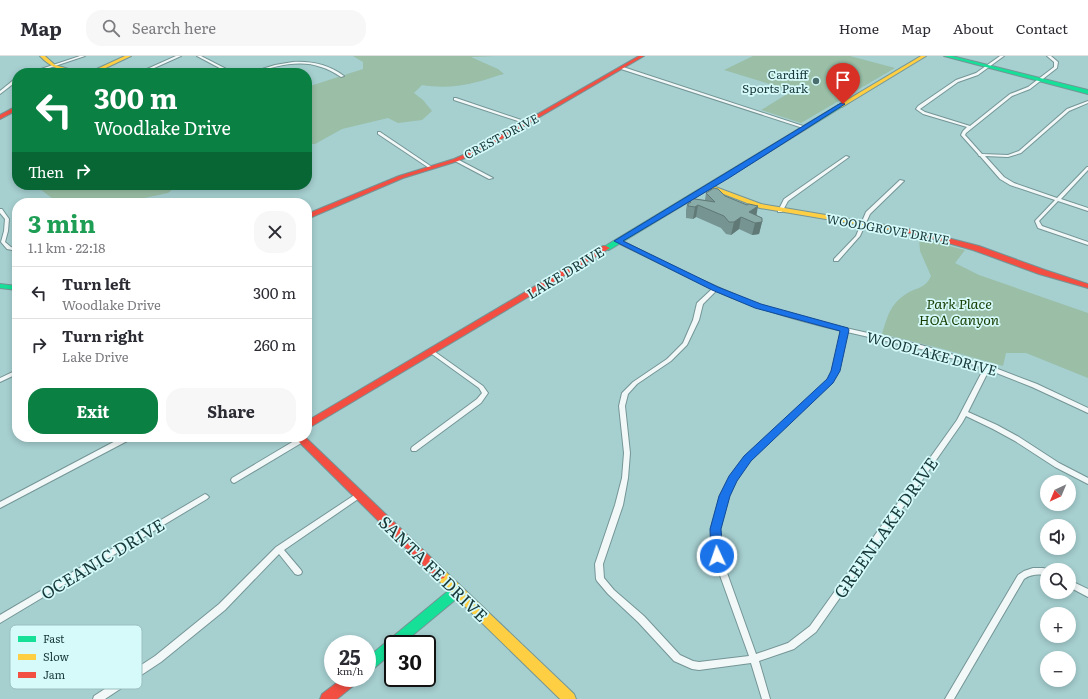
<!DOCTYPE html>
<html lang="en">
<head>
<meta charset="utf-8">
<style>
  body { margin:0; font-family:Literata,serif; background:#f7f7f7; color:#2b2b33; height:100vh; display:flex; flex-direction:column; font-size:15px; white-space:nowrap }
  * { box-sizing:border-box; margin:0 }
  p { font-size:13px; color:#7c7c81 }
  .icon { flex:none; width:22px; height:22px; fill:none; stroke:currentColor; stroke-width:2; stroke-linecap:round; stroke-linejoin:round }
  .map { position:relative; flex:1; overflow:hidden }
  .drawer { position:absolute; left:12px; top:142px; width:300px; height:244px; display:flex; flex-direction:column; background:#fff; border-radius:16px; box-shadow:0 2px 6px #0003 }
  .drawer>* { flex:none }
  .top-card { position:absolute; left:12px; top:12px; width:300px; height:122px; border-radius:16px; box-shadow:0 2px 6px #0003; background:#0b8043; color:#fff; overflow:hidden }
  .needle { width:26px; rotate:224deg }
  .controls { position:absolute; left:1040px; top:419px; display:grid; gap:8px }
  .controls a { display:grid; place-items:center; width:36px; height:36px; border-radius:50%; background:#fff; box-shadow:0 2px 6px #0003; font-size:20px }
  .speed { position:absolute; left:324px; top:579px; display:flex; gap:8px; font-size:20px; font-weight:700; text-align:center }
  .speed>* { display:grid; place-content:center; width:52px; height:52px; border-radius:50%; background:#fff; box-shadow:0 2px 6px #0003; line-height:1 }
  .speed small { font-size:10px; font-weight:400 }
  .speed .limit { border:2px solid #111; border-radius:6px; background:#fff; color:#111 }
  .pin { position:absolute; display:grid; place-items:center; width:34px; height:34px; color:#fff; margin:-41px -17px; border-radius:50% 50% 50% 0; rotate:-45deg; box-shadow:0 0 4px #0007 }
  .pin .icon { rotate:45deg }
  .me { position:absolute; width:44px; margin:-22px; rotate:357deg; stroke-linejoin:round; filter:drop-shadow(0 0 3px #0008) }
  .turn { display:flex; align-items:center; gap:14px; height:84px; padding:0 16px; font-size:18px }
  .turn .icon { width:52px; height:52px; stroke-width:2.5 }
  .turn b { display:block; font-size:28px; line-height:34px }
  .then { display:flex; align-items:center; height:38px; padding:0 16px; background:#0003; gap:8px; font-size:15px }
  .round { display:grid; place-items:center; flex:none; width:42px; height:42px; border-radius:16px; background:#f7f7f7 }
  .head { display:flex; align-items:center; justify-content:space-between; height:68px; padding:0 16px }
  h1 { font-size:24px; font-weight:700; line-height:30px; color:#1e9e55 }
  .action { display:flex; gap:8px; margin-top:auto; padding:8px 16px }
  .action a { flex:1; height:46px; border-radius:16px; background:#0b8043; color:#fff; font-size:16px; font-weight:700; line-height:46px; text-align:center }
  .action a+a { background:#f7f7f7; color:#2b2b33 }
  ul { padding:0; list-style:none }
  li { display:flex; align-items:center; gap:12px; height:52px; padding:0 16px; border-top:1px solid #e1e1e2 }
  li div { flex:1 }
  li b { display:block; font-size:15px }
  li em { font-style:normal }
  header { display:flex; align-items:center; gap:24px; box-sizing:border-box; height:56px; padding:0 20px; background:#fff; border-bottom:1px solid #e1e1e2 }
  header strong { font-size:19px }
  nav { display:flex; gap:22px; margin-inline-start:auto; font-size:14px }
  .search { width:280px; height:36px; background:#f7f7f7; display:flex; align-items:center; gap:10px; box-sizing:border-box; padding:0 14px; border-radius:16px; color:#7c7c81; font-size:15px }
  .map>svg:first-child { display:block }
  .green { fill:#9abea6 }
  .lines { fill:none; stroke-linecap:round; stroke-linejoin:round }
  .street-casing { stroke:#749596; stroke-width:2 }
  .fast-casing { stroke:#749596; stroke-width:2 }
  .slow-casing { stroke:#749596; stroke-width:2 }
  .jam-casing { stroke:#749596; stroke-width:2 }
  .street { fill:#f2f8f8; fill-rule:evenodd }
  .fast { fill:#16e098; fill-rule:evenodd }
  .slow { fill:#ffcf43; fill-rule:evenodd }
  .jam { fill:#f24e42; fill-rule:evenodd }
  .wall { fill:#769491 }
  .shaded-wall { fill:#607876 }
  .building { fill:#89aca9; stroke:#607876 }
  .route { fill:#1a73e8; stroke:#114b97 }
  .poi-dot { fill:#4a6e6e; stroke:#d6fafa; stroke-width:1.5 }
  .labels { text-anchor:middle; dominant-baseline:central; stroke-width:3.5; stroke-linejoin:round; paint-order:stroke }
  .far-poi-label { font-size:12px; fill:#193939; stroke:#d6fafa; text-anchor:end }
  .far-street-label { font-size:12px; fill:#193939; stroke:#d6fafa }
  .street-label { font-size:14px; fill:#193939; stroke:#d6fafa }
  .park-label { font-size:14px; font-style:italic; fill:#173c00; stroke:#d6fafa }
  .near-street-label { font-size:17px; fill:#193939; stroke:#d6fafa }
  .key { fill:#d6fafa; stroke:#9dc0c0; stroke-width:1 }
  .key-label { font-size:11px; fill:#193939 }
</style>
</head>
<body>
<header>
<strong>Map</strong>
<div class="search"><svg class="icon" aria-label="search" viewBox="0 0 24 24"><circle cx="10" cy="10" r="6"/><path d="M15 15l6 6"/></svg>Search here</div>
<nav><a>Home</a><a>Map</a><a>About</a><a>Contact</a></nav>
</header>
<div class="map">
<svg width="1088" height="643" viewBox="0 0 1088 643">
  <rect width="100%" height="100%" fill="#a6cfd0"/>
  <!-- green -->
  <g class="green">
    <path d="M353,0H495L471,1L498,13L504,18C495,20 486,24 477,26C459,31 439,32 422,29L414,37L423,44L432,55L422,64L398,67L388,62L342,73L315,88H307V31L363,13V6Z"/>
    <polygon points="753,0 850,0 895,12 801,67 761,54 792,35 724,14"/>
    <polygon points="35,129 178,129 168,137 140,143 135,147 58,147"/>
    <path d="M919,182L965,194L955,207L979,219L1088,257V322L1026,297H1006L1003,310L943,293L882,278C887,262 890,248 906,238C917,231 925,233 931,220L920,195Z"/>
  </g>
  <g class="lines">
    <defs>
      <g id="street">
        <polygon points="80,0 85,0 34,17 29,17"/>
        <polygon points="176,0 181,0 143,17 138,17"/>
        <polygon points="197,0 201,0 234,17 229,17"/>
        <polygon points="1000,0 1004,0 978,19 958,26 920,53 925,56 970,70 1010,38 1028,31 1054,11 1054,6 1047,0 1051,0 1058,6 1057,12 1030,33 1012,40 966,77 965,79 982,98 1008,99 1019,95 1067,53 1088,45 1088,47 1069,55 1021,97 1008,101 985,100 1004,121 1014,127 1057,142 1087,111 1088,111 1088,114 1061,143 1088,152 1088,155 1058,145 1039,165 1042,170 1088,186 1088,189 1038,172 1035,165 1055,144 1010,129 1000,123 980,100 979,100 978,98 961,79 963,75 967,71 923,58 916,53 918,50 956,24 976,17"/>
        <path d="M293,6C312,5 329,9 344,20L341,21C335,17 328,13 321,11C300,3 275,10 254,17H249L275,9Z"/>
        <polygon points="621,11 623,11 806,71 803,72 621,13"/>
        <polygon points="16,22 17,22 17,25 0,38 0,35"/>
        <polygon points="454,42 456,42 530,67 527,68 454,44"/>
        <polygon points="378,76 380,76 432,111 429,112 378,78"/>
        <polygon points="846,100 849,101 788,145 782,156 778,156 778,155 784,143"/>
        <polygon points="455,103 457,103 493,122 489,123 455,105"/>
        <polygon points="900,124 904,125 870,158 860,180 838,205 834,205 834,203 856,180 866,156"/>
        <polygon points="0,153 2,153 9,163 8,175 5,186 11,191 17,193 17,195 7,193 1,186 4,175 5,163 0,157"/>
        <path d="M616,184H620L697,222L756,248L797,261L921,289L990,310L1037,328L1088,352V357L1032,331L989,314L968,356L997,369L1019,381L1059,407L1088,422V428L1055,411L1015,385L993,373L966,360L962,367L816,576L794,593L759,605L770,643H762L751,607L699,614L692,613L674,605L638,566L608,538L597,525L596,523L595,508L615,449L622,422L624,397L619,350L622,337L633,326L667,303L683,287L693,264L697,247L712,233L616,186ZM716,235C757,253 798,265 842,275L832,315L828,324L745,401L730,421L720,440L712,473L713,500L749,600L699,606L693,605L680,599L644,560L614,534L604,522L603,508L623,449L628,422L630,397L625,350L628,338L637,328L671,305L687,289L699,264L703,248ZM847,276L921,293L984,312L957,364L810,570L788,587L756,598L721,500L720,473L728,440L735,424L749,405L832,326L838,315Z"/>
        <polygon points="431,293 483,330 488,337 481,347 416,395 412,395 411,393 412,391 477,343 482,337 479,332 429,296 428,295 429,294"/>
        <polygon points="17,314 17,318 0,326 0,322"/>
        <polygon points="123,381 132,381 131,383 0,452 0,446"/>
        <polygon points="299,382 303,382 304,384 303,386 236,426 234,427 232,426 231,424 232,422"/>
        <polygon points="359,436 361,437 363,439 361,441 284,494 301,514 302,516 301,518 298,519 295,518 279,498 225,554 161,606 105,643 93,643 94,640 155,600 219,548 276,491"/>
        <polygon points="205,438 207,439 209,441 207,443 0,567 0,559"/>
        <path d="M1033,512H1043L1050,514H1047V519C1038,518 1031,518 1024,523L954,643H945L1018,519L1024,515Z"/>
        <polygon points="1069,524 1088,533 1088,541 1069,531"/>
      </g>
      <g id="fast">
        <polygon points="944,0 952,0 1088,34 1088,38"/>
        <polygon points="838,49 843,50 685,148 609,194 606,194 602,192"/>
        <polygon points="0,228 17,230 17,234 0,232"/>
        <polygon points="457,530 461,531 463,535 461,539 402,588 393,588 393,596 372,614 367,616 367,602 453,531"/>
      </g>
      <g id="slow">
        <path d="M40,0H45L55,9L82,17C65,17 51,12 40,0Z"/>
        <polygon points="125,0 131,0 95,17 88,17"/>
        <polygon points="921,0 926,0 842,51 837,50"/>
        <polygon points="710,129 761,148 891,170 895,172 891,174 760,152 708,132 708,130"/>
        <polygon points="440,513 444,514 574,638 576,643 560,643 436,522 434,518 436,514"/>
      </g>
      <g id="jam">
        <polygon points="639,0 644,0 481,95 458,105 403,122 307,163 307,158 399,120 454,103 477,93"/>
        <polygon points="17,50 17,54 0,63 0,59"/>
        <polygon points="891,170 924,176 979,190 1045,214 1088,228 1088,232 1039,218 973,194 923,180 889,173 887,172"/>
        <polygon points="603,190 606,190 610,192 307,373 307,365"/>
        <polygon points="294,381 305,381 444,514 446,518 444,522 440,523 436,522"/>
        <polygon points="343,622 359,622 358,626 337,643 320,643 322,638"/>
      </g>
    </defs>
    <!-- street casing -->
    <use href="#street" class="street-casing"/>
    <!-- fast casing -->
    <use href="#fast" class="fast-casing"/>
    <!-- slow casing -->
    <use href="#slow" class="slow-casing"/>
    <!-- jam casing -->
    <use href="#jam" class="jam-casing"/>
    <!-- street -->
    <use href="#street" class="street"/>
    <!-- fast -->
    <use href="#fast" class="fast"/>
    <!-- slow -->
    <use href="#slow" class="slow"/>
    <!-- jam -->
    <use href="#jam" class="jam"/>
  </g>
  <!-- wall -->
  <polygon class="wall" points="706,137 725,140 756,159 762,166 759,178 752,179 739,173 731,179 726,178 721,172 696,161 693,163 686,162 686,154 688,142 705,144"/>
  <!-- shaded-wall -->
  <g class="shaded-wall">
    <polygon points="698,149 696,161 693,163 695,151"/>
    <polygon points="758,150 756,162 749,156"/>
    <polygon points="741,161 739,173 731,179 734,166"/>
    <polygon points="762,166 759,178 752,179 755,167"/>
  </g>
  <!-- building -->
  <polygon class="building" points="714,132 718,133 725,140 747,149 749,148 758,150 749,156 762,162 762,166 755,167 741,161 734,166 729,166 724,160 698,149 695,151 688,150 688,148 691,146 688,145 688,142 715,146 706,137"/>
  <!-- route -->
  <polygon class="route" points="841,47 845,48 729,122 623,185 718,231 761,248 848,272 849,274 840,315 833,327 751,405 737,425 730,440 721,473 723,500 721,503 717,505 713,503 711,500 710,473 719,440 729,420 744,400 827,323 831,315 840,275 755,252 712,234 614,185"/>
  <!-- markers -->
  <circle class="poi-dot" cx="816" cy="25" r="4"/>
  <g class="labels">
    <!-- far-poi labels -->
    <g class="far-poi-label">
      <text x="808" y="18">Cardiff<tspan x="808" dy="14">Sports Park</tspan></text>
    </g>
    <!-- far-street labels -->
    <g class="far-street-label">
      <text transform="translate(501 80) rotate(-28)">CREST DRIVE</text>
      <text transform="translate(888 173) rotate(10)">WOODGROVE DRIVE</text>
    </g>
    <!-- street labels -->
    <g class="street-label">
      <text transform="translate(565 216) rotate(-31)">LAKE DRIVE</text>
      <text transform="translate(932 297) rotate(15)">WOODLAKE DRIVE</text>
    </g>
    <!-- park labels -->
    <g class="park-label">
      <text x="959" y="247">Park Place<tspan x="959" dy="16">HOA Canyon</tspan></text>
    </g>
    <!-- near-street labels -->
    <g class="near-street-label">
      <text transform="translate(885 471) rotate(-55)">GREENLAKE DRIVE</text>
      <text transform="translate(102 502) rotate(-31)">OCEANIC DRIVE</text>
      <text transform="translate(434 512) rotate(44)">SANTA FE DRIVE</text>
    </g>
  </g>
  <!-- legend -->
  <rect x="10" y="569" width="132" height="64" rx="6" class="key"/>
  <rect x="18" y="580" width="18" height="6" fill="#16e098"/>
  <rect x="18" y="598" width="18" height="6" fill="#ffcf43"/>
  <rect x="18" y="616" width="18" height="6" fill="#f24e42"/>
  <g class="key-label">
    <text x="43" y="587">Fast</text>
    <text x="43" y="605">Slow</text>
    <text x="43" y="623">Jam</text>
  </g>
</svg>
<div class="controls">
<a><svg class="needle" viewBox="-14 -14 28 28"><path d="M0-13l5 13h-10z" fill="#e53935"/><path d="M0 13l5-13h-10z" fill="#7c7c81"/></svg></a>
<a><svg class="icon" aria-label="sound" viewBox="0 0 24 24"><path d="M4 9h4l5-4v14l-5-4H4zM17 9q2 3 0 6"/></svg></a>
<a><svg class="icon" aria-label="search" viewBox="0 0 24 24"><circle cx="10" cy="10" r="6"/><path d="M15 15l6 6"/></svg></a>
<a>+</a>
<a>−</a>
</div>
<div class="speed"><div>25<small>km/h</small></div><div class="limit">30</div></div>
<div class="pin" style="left:843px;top:48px;background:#d93025"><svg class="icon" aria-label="arrive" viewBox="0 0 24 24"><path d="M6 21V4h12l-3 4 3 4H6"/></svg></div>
<svg class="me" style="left:717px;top:500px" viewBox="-20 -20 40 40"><circle r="17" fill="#1a73e8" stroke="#fff" stroke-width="3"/><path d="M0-11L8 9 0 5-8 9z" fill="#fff"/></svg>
<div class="top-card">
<div class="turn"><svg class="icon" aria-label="left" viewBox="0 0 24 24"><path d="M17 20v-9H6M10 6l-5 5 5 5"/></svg><div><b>300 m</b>Woodlake Drive</div></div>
<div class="then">Then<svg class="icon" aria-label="right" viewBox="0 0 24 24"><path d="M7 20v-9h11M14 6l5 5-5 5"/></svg></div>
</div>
<section class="drawer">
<div class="head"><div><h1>3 min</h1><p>1.1 km · 22:18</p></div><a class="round"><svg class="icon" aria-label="close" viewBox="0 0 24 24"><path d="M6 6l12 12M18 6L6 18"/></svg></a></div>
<ul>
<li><svg class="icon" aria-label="left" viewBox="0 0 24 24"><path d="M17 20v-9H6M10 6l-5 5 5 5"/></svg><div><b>Turn left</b><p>Woodlake Drive</p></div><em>300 m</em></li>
<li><svg class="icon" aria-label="right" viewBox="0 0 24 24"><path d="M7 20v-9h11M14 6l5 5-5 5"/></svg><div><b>Turn right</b><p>Lake Drive</p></div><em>260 m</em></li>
</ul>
<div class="action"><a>Exit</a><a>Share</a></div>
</section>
</div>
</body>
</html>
